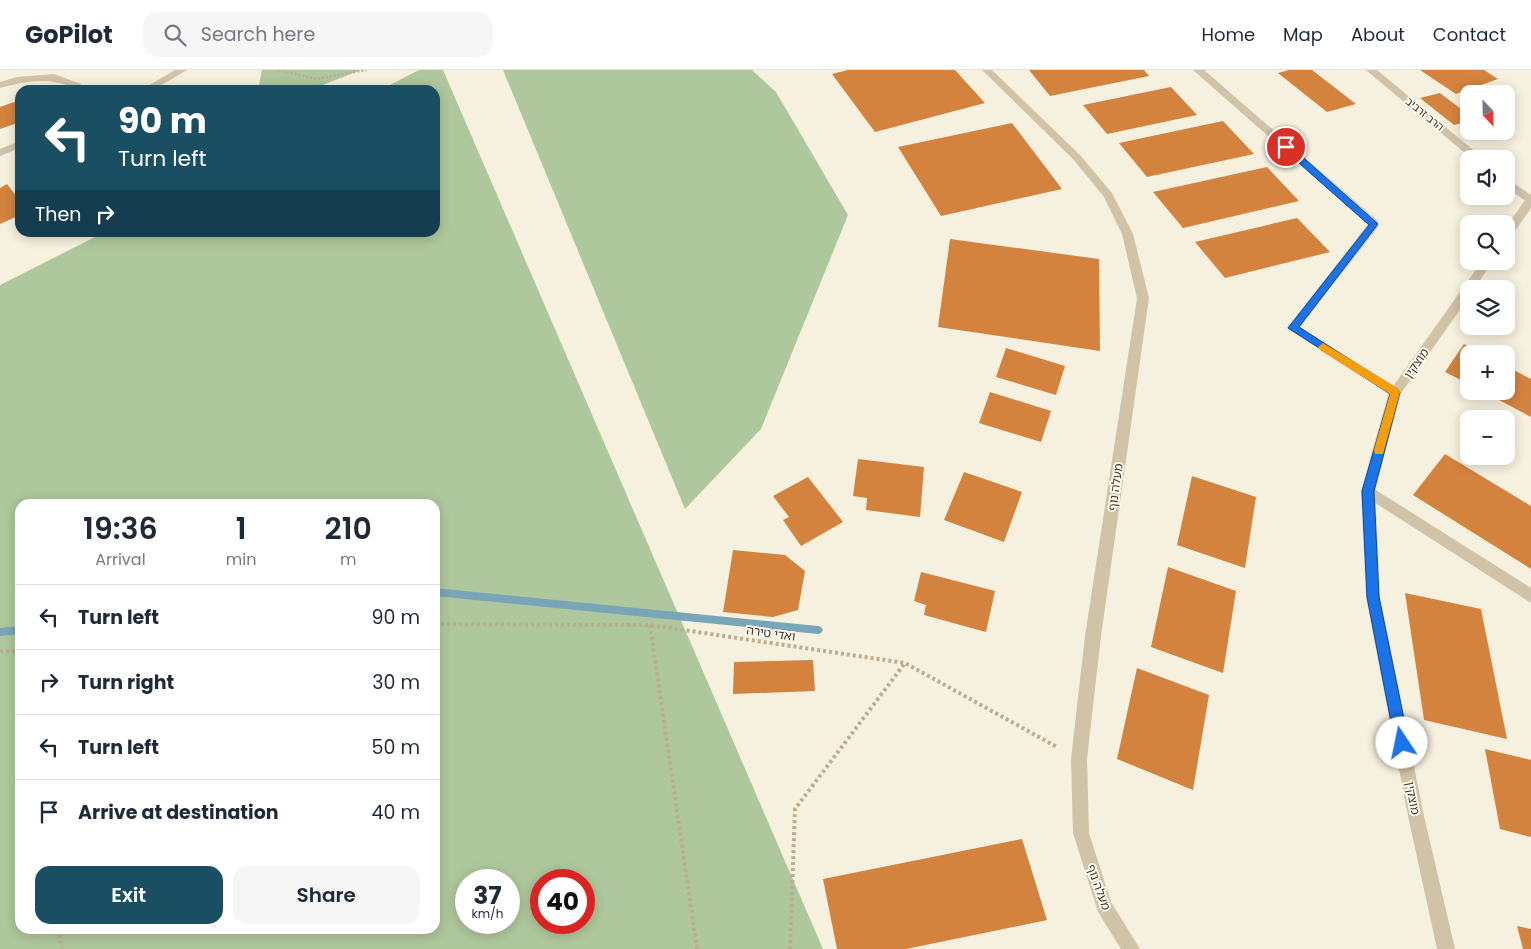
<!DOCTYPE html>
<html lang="en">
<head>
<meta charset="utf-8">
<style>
  body { margin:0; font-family:Poppins,"Noto Sans Hebrew",sans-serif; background:#f6f6f7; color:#1f2937; height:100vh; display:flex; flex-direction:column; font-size:19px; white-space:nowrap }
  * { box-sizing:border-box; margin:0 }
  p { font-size:16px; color:#747a83 }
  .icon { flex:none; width:28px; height:28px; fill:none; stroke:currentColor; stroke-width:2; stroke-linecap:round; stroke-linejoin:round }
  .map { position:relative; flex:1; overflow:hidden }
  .details { position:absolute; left:15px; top:429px; width:425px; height:435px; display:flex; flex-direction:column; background:#fff; border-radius:15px; box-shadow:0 2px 12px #0003 }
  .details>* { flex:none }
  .guide { position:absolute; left:15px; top:15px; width:425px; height:152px; border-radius:15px; box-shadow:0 2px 12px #0003; background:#194e63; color:#fff; overflow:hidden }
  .needle { width:32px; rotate:158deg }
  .controls { position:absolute; left:1460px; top:15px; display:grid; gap:10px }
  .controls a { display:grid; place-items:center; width:55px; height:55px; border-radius:10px; background:#fff; box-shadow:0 2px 12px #0003; font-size:25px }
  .speed { position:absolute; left:455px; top:799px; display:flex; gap:10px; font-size:25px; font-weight:700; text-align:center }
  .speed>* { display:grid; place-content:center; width:65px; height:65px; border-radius:50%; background:#fff; box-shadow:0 2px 12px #0003; line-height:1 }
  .speed small { font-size:12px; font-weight:400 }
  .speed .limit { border:8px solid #d22; background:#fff; color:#111 }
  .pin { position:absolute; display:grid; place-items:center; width:42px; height:42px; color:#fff; margin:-21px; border:2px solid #fff; border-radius:50%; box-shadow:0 1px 5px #0007 }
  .me { position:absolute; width:55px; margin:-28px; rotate:349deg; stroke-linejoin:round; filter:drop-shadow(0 0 4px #0008) }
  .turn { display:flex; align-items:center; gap:18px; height:105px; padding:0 20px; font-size:22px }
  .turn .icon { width:65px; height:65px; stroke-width:2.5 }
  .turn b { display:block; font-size:35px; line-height:42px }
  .then { display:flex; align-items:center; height:48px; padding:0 20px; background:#0003; gap:10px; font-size:19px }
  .eta { display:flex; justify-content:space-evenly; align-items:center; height:85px; text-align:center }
  .eta b { font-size:30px; font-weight:600; line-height:35px }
  .cta { display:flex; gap:10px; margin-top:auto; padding:10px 20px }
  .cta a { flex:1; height:58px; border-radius:15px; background:#194e63; color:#fff; font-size:20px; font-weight:600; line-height:58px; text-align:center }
  .cta a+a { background:#f6f6f7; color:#1f2937 }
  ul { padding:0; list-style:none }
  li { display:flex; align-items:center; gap:15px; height:65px; padding:0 20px; border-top:1px solid #e0e1e3 }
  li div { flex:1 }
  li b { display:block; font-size:19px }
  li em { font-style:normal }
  header { display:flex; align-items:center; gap:30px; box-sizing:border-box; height:70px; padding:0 25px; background:#fff; border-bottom:1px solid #e0e1e3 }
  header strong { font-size:24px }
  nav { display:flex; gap:28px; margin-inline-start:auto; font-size:18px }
  .search { width:350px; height:45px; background:#f6f6f7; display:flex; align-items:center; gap:12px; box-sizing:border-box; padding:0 18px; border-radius:15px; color:#747a83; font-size:19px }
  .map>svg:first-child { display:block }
  .green { fill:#afc79c; fill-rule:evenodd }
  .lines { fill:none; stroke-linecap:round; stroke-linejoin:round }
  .stream { fill:#79a6b6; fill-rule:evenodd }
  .building { fill:#d4833e }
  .path-far1 { stroke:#bcad92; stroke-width:2.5; stroke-dasharray:2 2; stroke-linecap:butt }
  .path { stroke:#bcad92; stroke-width:4; stroke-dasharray:3 3; stroke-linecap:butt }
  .minor { fill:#d0c3a8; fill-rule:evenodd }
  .tertiary { fill:#d0c3a8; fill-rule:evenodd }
  .route { fill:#1a73e8; stroke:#114b97 }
  .slow { fill:#f59e0b }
  .labels { text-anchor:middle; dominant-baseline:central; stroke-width:4; stroke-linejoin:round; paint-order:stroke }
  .far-street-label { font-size:11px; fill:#3c3329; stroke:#fcf8ec }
  .street-label { font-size:12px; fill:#3c3329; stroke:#fcf8ec }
</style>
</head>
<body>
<header>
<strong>GoPilot</strong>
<div class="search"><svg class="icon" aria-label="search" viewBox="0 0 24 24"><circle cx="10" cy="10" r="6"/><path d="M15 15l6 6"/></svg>Search here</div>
<nav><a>Home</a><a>Map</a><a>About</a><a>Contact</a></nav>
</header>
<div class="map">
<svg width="1531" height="879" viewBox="0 0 1531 879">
  <rect width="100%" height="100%" fill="#f6f0de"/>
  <!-- green -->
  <g class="green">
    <polygon points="262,0 361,0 310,20 258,20"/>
    <path d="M419,0H443L823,879H0V215L103,163L435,162V20H380ZM20,434H435V859H20ZM466,810H509V852H466ZM541,810H584V852H541Z"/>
    <polygon points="503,0 752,0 776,22 848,145 761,359 685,439"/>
  </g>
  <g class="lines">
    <!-- stream -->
    <g class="stream">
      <polygon points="435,518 818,556 821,557 823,560 821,563 818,564 435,526"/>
      <polygon points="20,556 20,564 0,566 0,558"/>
    </g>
  </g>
  <!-- building -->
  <g class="building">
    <polygon points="848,0 955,0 985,33 875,62 832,4"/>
    <polygon points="1029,0 1144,0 1149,6 1050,26"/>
    <polygon points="1289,0 1312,0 1356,34 1327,42 1278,3"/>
    <polygon points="1420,0 1484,0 1498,9 1456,24"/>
    <polygon points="1171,17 1197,45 1107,64 1083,35"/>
    <polygon points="1440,23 1469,45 1469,51 1454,55 1420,28"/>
    <polygon points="20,30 20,52 0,59 0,37"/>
    <polygon points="1223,51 1254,84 1147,107 1119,73"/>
    <polygon points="1012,53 1062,119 941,146 898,77"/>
    <polygon points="1267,97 1299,131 1183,158 1153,122"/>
    <polygon points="7,114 20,131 20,145 0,154 0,118"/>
    <polygon points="1297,148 1330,182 1225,208 1195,172"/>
    <polygon points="950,169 1099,189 1100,281 938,257"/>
    <polygon points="1464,274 1482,284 1469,284 1469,314 1445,302"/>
    <polygon points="1006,278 1065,296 1056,325 996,307"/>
    <polygon points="1506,296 1531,309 1531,347 1482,321 1506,321"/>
    <polygon points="990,322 1051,341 1041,372 979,353"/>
    <polygon points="1445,384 1531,436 1531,499 1413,425"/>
    <polygon points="858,389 924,397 920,447 866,440 867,428 853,426"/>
    <polygon points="964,402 1022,422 1004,472 944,450"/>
    <polygon points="1192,406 1256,427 1245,498 1177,475"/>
    <polygon points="808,407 843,452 801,476 783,450 789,447 773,426"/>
    <polygon points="733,480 785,485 805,501 798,540 773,547 723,542"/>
    <polygon points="1168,497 1236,521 1223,603 1151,577"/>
    <polygon points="921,502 995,521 986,562 924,545 926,535 914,531"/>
    <polygon points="1405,523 1481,539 1507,669 1424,650"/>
    <polygon points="813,590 815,621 733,624 734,592"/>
    <polygon points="1137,598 1209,625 1193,720 1117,689"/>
    <polygon points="1485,679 1531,690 1531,767 1500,759"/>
    <polygon points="1022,769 1047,850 906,879 837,879 823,809"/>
    <polygon points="1517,856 1531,859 1531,879 1523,879"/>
  </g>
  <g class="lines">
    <!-- path-far1 -->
    <polyline class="path-far1" points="279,0 316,9 366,0"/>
    <!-- path -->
    <g class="path">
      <polyline points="435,554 650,555 905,593 1057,677"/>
      <polyline points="650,555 697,879"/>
      <polyline points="0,581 20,582"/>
      <polyline points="58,859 62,879"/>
      <polyline points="790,879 795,739 905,593"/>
    </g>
    <!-- minor -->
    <g class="minor">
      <polygon points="175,0 187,0 153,20 141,20"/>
      <polygon points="982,0 992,0 1080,85 1112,123 1133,164 1149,228 1101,566 1087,689 1089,763 1111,832 1140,879 1121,879 1098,842 1073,763 1071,689 1085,566 1137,228 1122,164 1104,127 1073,89"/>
      <polygon points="1193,0 1204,0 1378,151 1378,157 1300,257 1399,319 1401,322 1399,325 1391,325 1287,258 1368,154"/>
      <polygon points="1366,0 1377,0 1484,89 1472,89"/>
      <path d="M54,4L81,14L83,20H73V17C45,7 28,11 0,18V12L17,7Z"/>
      <polygon points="20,71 20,78 0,86 0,79"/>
      <polygon points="1506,108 1531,125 1531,135 1506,117"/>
      <polygon points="1368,415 1531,518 1531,533 1363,425 1361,421 1363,417"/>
    </g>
    <!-- tertiary -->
    <g class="tertiary">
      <polygon points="1531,126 1531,138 1510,168 1506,169 1506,157 1527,127"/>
      <polygon points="1482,191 1493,191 1474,219 1469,219 1469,227 1401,323 1375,421 1380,527 1424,746 1455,879 1437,879 1408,746 1366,527 1361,421 1389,322"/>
    </g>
  </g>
  <!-- route -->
  <polygon class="route" points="1283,75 1289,75 1378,154 1299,257 1400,322 1374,421 1379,527 1409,673 1407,678 1402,680 1397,678 1395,673 1367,527 1362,421 1390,324 1288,258 1369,155 1283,79"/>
  <!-- slow -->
  <polygon class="slow" points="1323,273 1399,319 1400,322 1383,384 1375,384 1374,380 1390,324 1320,280 1318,277"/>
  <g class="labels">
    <!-- far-street labels -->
    <g class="far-street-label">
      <text transform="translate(1425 44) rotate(39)">הרב זרביב</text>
    </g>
    <!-- street labels -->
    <g class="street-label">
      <text transform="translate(1416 293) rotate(-55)">מוצקין</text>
      <text transform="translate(1115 417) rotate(-82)">מעלה נוף</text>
      <text transform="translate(771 563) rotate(8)">ואדי טירה</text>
      <text transform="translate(1413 728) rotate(79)">מוצקין</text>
      <text transform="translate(1099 817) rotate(70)">מעלה נוף</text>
    </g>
  </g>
</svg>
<div class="controls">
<a><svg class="needle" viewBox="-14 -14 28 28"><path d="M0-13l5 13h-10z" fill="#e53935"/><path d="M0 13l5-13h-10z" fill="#747a83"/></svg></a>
<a><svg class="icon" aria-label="sound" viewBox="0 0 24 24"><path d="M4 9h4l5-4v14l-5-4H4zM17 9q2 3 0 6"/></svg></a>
<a><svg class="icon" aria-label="search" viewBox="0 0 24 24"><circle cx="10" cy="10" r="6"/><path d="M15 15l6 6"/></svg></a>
<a><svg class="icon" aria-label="layers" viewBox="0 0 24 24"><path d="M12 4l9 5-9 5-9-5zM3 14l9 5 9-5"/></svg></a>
<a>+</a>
<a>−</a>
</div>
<div class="speed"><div>37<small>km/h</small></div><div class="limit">40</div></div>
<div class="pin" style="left:1286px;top:77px;background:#d93025"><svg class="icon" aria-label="arrive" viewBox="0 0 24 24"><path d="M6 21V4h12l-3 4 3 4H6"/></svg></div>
<svg class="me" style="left:1402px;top:673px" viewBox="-20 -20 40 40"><circle r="19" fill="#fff"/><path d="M0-13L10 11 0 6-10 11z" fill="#1a73e8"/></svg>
<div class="guide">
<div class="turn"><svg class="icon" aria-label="left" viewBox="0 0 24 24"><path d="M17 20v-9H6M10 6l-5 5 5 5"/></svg><div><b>90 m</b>Turn left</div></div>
<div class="then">Then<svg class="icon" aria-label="right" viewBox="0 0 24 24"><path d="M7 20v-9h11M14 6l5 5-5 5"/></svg></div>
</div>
<section class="details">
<div class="eta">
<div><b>19:36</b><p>Arrival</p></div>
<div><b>1</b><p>min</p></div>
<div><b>210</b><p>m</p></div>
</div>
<ul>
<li><svg class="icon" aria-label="left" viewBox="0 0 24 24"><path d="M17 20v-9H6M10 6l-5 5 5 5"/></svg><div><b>Turn left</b></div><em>90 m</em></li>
<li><svg class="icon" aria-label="right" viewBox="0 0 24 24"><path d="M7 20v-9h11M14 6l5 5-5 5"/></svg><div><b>Turn right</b></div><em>30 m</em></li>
<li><svg class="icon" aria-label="left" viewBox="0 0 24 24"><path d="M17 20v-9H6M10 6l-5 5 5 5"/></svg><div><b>Turn left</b></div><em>50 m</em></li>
<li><svg class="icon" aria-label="arrive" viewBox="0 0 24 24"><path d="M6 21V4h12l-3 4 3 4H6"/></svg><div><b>Arrive at destination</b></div><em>40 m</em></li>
</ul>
<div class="cta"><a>Exit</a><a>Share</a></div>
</section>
</div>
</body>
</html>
